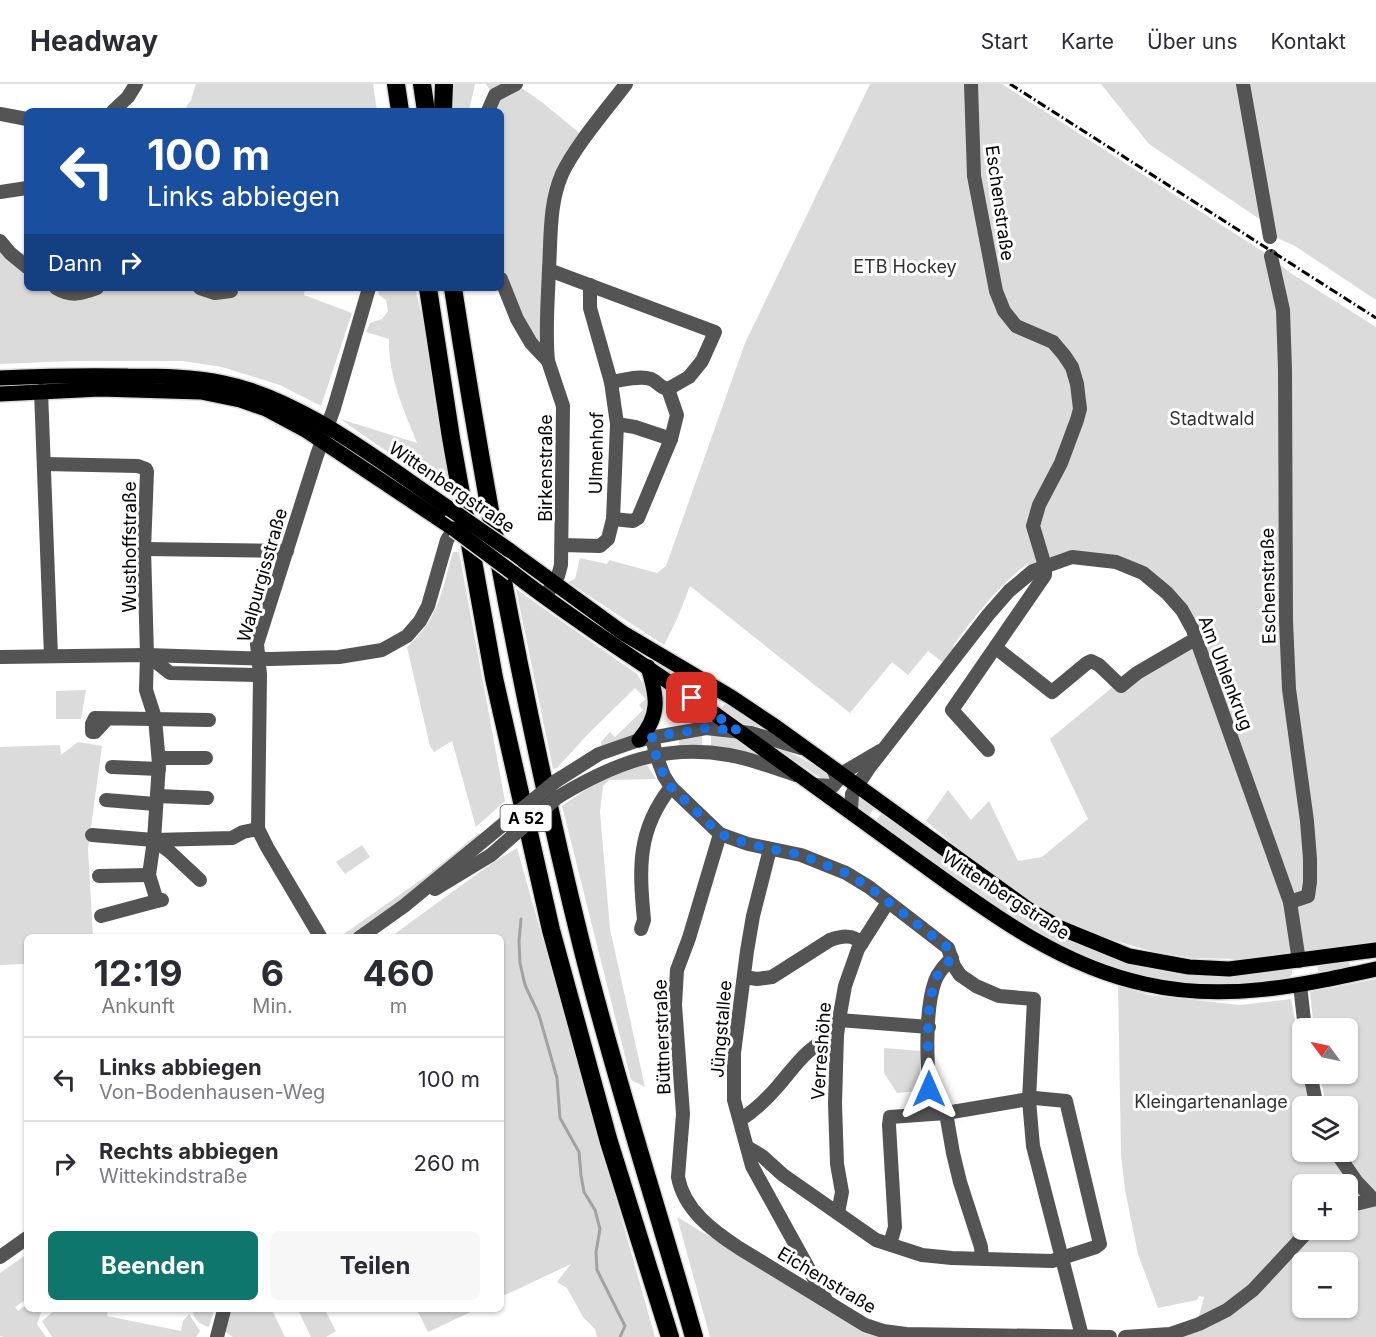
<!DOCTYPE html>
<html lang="de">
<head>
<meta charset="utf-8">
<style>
  body { margin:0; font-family:Inter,sans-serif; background:#f7f7f7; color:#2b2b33; height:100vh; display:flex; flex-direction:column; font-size:22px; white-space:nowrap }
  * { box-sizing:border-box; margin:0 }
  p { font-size:20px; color:#7c7c81 }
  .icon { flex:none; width:33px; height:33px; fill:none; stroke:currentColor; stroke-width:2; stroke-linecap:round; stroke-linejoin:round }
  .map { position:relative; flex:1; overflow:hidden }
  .panel { position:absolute; left:24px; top:850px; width:480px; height:378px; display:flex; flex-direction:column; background:#fff; border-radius:9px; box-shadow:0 2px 4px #0004 }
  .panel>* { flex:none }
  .banner { position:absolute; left:24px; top:24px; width:480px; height:183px; border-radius:9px; box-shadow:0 2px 4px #0004; background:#1a4fa0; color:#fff; overflow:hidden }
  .needle { width:39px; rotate:303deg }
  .tools { position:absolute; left:1292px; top:934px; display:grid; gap:12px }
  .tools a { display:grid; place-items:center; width:66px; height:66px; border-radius:9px; background:#fff; box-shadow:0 2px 4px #0004; font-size:30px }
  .pin { position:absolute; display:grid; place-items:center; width:51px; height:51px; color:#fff; margin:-26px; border-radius:12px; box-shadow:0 3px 9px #0006 }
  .me { position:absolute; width:66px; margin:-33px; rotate:0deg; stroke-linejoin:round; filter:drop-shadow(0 0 4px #0008) }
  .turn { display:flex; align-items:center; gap:21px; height:126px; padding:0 24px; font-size:27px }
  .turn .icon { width:78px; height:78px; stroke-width:2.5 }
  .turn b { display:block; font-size:42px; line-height:51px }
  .then { display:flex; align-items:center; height:57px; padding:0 24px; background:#0003; gap:12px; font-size:22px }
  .eta { display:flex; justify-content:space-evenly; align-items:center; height:102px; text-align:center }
  .eta b { font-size:36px; font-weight:700; line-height:42px }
  .primary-button { display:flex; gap:12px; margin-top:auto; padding:12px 24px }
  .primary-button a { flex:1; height:69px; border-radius:9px; background:#0f766e; color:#fff; font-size:24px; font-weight:700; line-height:69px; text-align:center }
  .primary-button a+a { background:#f7f7f7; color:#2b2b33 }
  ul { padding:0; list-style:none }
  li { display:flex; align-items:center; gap:18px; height:84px; padding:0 24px; border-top:2px solid #e1e1e2 }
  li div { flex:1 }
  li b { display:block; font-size:22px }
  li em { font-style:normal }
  header { display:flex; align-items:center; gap:36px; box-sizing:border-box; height:84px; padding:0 30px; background:#fff; border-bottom:2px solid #e1e1e2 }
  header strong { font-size:28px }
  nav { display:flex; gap:33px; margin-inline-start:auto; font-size:21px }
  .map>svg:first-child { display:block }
  .green { fill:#dbdbdb; fill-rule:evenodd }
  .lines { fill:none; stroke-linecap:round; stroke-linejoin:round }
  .stream { stroke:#a2a2a2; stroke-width:3 }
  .major-casing { stroke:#dbdbdb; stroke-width:18 }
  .highway-casing { stroke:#dbdbdb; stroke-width:21 }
  .minor { stroke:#545454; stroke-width:14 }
  .major { stroke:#000; stroke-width:15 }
  .highway { stroke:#000; stroke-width:18 }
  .rail { stroke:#000; stroke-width:3; stroke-dasharray:9 3 1.5 3; stroke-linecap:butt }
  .major-bridge-casing { stroke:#dbdbdb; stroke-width:18; stroke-linecap:butt }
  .minor-bridge { stroke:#545454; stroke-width:14 }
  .major-bridge { stroke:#000; stroke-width:15 }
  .route { stroke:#1a73e8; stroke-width:10; stroke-dasharray:0 18 }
  .labels { text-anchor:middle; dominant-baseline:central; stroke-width:6; stroke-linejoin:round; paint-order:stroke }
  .shield { fill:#fff; stroke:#4c4c4c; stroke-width:1.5 }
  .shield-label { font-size:16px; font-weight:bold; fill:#000 }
  .street-label { font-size:18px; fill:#000; stroke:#fff }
  .park-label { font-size:18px; fill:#323232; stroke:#fff }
</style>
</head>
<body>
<header>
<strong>Headway</strong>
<nav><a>Start</a><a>Karte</a><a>Über uns</a><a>Kontakt</a></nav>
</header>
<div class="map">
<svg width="1376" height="1253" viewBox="0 0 1376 1253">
  <rect width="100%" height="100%" fill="#fff"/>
  <!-- green -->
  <g class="green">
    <polygon points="196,0 373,0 377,27 184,27 191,16"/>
    <polygon points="451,0 475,0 469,27 448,27"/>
    <polygon points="486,0 516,0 543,19 582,51 568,69 552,99 545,131 541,253 539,258 534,255 501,190 501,27 490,27 490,7"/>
    <path d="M870,0H1002L1265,169L1292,190L1376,243V859L1280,876L1192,874L1154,868L1075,845L1012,811L926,737L948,706L971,736L989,717L1018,777L1042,773L1088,735L1050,655L1114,602L1200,554L1177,511L1118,473L1035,483L1027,480C997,503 975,532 953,562L959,564L944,579L928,567L908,591L892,578L850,629L690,502L677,535L664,561L568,498L575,495L580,474L607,480L609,476L657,489L666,482L745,259Z"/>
    <polygon points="1101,0 1376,0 1376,216 1295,162 1277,154 1273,139 1258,134 1149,60"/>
    <polygon points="6,163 18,171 27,167 27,204 305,204 304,211 352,229 321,322 280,301 222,283 183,277 74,277 0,280 0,168"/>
    <path d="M378,204H415L432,271L459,417L340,335L417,359C404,326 388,292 389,255L366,248L370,239L382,235L388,227L386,216L379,211Z"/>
    <path d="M453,468H459L505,717L476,743L452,657L434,668L430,662L407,563C440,533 441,508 453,468Z"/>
    <polygon points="516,505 637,590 642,598 649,603 651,624 636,649 605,663 601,661 601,658 610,648 615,653 643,626 639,621 646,615 635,604 589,649 557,684 553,685"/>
    <polygon points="638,564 719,613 713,622 636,567"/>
    <polygon points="86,606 81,635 56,635 56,607"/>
    <polygon points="726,618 767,645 734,638 720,627"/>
    <polygon points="711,649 731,650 761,670 761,673 711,664"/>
    <polygon points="702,650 702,664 682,663 679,660 679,654"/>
    <path d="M765,657C789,667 811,679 833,693L832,696L822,695Z"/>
    <polygon points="78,658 102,662 88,765 93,853 27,854 27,880 0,881 0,663 60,661 61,671"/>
    <path d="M647,681L656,695L609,696L603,702L600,728L610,845L645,1003L631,996L562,722C588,704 614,685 647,681Z"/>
    <path d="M860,712L877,721L867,734C860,728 856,720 860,712Z"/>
    <polygon points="508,725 508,731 435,792 349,853 338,854 425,793 479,749 481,750"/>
    <polygon points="884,726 1104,868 1292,884 1292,890 1289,894 1252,899 1185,899 1151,894 1101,881 1037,852 874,739"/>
    <polygon points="362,761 370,773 345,790 336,778"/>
    <polygon points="517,764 655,1253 597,1253 595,1245 583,1233 567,1204 557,1198 571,1180 501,1213 501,854 389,854 492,779"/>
    <polygon points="1348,874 1351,886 1319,892 1317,879"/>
    <polygon points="1376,895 1376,1107 1362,1097 1340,1068 1347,1068 1347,1023 1326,1023 1320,990 1347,990 1347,945 1314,945 1310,908"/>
    <polygon points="1118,901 1148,911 1240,921 1291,915 1302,971 1302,990 1306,990 1313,1023 1302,1023 1302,1068 1332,1068 1361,1107 1360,1113 1347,1117 1347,1101 1302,1101 1302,1145 1249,1203 1205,1235 1199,1232 1204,1213 1199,1212 1197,1216 1158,1224 1138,1170 1125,1106 1121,1071"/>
    <polygon points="884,964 921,967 919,1007 897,1009 884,989"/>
    <path d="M1376,1119V1253H1174L1203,1244L1314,1146H1347V1125ZM1302,1179H1347V1224H1302Z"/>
    <polygon points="677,1133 869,1248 895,1253 710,1253"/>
    <polygon points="27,1170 27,1215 15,1223 18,1227 27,1220 27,1226 42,1226 37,1240 46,1253 3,1253 0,1252 0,1189"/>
    <polygon points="55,1226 108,1226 107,1232 181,1247 183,1237 189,1230 200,1247 196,1253 52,1253 42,1237"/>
    <path d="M193,1226H214L209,1243C201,1241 192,1235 193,1226Z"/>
    <polygon points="230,1226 272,1226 285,1253 233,1253 224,1247"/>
    <polygon points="298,1226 325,1226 336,1247 326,1253 311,1253"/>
    <polygon points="417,1226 475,1226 428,1248"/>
  </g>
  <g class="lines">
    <!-- stream -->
    <polyline class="stream" points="521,835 519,857 520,879 525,901 539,931 557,994 560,1034 579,1068 581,1091 584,1108 595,1126 600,1145 596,1168 597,1186 625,1242 620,1253"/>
    <defs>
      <g id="major">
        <path d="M0,294C43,292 85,291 128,292C160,292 192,292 224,299C303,315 383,380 450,425"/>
        <polyline points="0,310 100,305 201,308 240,316 266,325 307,347 454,445"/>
        <polyline points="509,466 623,549 731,613 776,643 1028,825 1058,843 1129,872 1189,883 1229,885 1376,866"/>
        <path d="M513,489C583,544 661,590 733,643C792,686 851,729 911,772C982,823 1056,881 1145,900C1224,918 1298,902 1376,885"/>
        <path d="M639,656C661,631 657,612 648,583"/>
      </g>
      <g id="highway">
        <polyline points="396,0 400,27"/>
        <polyline points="422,0 426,27"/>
        <polyline points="443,27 444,0"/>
        <polyline points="428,204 451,354 494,594 551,846 609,1058 670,1253"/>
        <path d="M453,204C487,425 528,645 582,863C615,994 657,1123 694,1253"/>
      </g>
    </defs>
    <!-- major casing -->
    <use href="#major" class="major-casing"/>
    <!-- highway casing -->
    <use href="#highway" class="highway-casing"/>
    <!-- minor -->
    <g class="minor">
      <polyline points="971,0 974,92 996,207 1004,227 1016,242 1053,258 1064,271 1072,283 1077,300 1080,325 1077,336 1061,379 1039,421 1033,442 1045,482 1045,491 952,626 988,666"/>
      <polyline points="1243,0 1270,153"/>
      <polyline points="113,27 128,13 136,0"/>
      <polyline points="488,27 495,11 516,0"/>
      <polyline points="0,30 27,35"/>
      <polyline points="0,108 27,104"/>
      <polyline points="0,157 10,169 27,183"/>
      <polyline points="1271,172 1283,226 1285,286 1286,537 1289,605 1307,737 1310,775 1310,798 1308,812 1290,818"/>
      <polyline points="549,186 715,248 702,277 689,293 668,305"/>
      <polyline points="501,195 517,235 531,259 548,277 563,322 561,481 558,492 545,513"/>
      <path d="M56,204C71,213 81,210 97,204"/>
      <polyline points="200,204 215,209 231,207"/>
      <path d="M548,277C545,246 548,216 549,185C551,153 549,120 562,90C575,62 607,25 626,0"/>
      <path d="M611,298C624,296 639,291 651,295C658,298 660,304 668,305L677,331L671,355L638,434L633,437L613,435"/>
      <polyline points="41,307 51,572"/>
      <polyline points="617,340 635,343 671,355"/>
      <polyline points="45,380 138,382 146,385 147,388 144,465 147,571 146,606 155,634 159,680 154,756 149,791 157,817 162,816"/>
      <polyline points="562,461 600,462 608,455 613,435 617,340 611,298 590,224 590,201"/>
      <polyline points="144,465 287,467"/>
      <polyline points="996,564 1052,608 1087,579 1091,577 1099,581 1121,602 1137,589 1197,554"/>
      <polyline points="147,571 170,589 260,591"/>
      <polyline points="0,573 147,571 270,575 339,573 382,566 407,552 420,537 428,522 447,456 454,445"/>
      <polyline points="107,635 95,648 92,648 92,640 95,634 209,636"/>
      <polyline points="652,653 656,671 664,692 671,703 720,750 748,760 801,771 846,789 869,803 948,864 954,882 960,891 976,902 999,912 1034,915 1029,1016 1033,1062 1082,1252"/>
      <polyline points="159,674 206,674"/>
      <polyline points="112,683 159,685"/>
      <polyline points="841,690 880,667"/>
      <polyline points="556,697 599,670 639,656 706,644 751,649 801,664"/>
      <polyline points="813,701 833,702 838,696 833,685"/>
      <polyline points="157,712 207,714"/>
      <path d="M558,713C613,680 664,659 729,671C752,675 774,684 796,691"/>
      <polyline points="106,716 155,720"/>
      <polyline points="851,728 852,710 869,684 988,531 1009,507 1033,487 1072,473 1116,478 1143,489 1167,509 1182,526 1193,546 1290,818 1299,877"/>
      <path d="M720,750L689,854L677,886L675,921L683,1030L678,1093C684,1126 713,1147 739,1164L865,1241L883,1247L906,1250L1110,1253"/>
      <polyline points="92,751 154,756 232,754 243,748 258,745"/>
      <polyline points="154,756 170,768 200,796"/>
      <polyline points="770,765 753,832 747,867 734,969 734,1016 752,1082 826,1216"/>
      <polyline points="99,792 149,791"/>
      <polyline points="435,805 491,771 515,750"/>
      <polyline points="101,832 157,817"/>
      <path d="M641,845L644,836C639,784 637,746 671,703"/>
      <polyline points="321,854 267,763 258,745 260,591 257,560 317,371 334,324 369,204"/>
      <polyline points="359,854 404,822 511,734"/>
      <path d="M744,893L757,895L772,893L830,856C842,852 852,850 862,859"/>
      <polyline points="1300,901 1305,945"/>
      <polyline points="839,936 929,943"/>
      <polyline points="1310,990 1317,1023"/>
      <path d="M931,1029C928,993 923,931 935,897C938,888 945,881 952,874"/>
      <polyline points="946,1029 953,1069 960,1098 981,1163 982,1174"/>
      <path d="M740,1036C754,1027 767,1015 778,1002C796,981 809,960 837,951"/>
      <polyline points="747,1063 762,1072 783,1091 876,1156 922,1171 952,1174 1052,1177 1096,1163 1100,1160 1066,1017 1035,1014 946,1029 890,1033 889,1041 895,1143 890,1160"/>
      <polyline points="1336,1068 1356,1097 1373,1115"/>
      <polyline points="1347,1122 1376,1115"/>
      <polyline points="838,1129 842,1108 837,1080 835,1019 837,951 839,936 845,902 858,865 888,818"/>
      <polyline points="0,1173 27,1154"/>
      <polyline points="217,1253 224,1226"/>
      <polyline points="1125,1253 1170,1250 1199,1240 1227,1226 1253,1206 1309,1146"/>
    </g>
    <!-- major -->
    <use href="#major" class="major"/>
    <!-- highway -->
    <use href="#highway" class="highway"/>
    <!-- rail -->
    <polyline class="rail" points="1010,0 1376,234"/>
    <defs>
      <g id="major-bridge">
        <polyline points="450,425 509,466"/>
        <polyline points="454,445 513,489"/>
      </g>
    </defs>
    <!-- major-bridge casing -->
    <use href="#major-bridge" class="major-bridge-casing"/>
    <!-- minor-bridge -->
    <g class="minor-bridge">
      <polyline points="511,734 556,697"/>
      <polyline points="515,750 558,713"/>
    </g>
    <!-- major-bridge -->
    <use href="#major-bridge" class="major-bridge"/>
  </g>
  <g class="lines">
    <!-- route -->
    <path class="route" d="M692,614L738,647L706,644L652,653L656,671L664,692L671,703L720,750L748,760L801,771L846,789L869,803L948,864L952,874C945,881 938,888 935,897C924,930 929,971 929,1005"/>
  </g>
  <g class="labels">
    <!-- shield labels -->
    <rect class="shield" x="500.5" y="721" width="51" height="26" rx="4.5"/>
    <g class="shield-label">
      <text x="526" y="734">A 52</text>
    </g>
    <!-- street labels -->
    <g class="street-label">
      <text transform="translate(1000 119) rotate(82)">Eschenstraße</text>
      <text transform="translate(596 369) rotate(-89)">Ulmenhof</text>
      <text transform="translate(545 384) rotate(-90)">Birkenstraße</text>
      <text transform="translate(452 403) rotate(34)">Wittenbergstraße</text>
      <text transform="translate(129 463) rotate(-90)">Wusthoffstraße</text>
      <text transform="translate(262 491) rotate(-74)">Walpurgisstraße</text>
      <text transform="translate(1268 502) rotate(-91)">Eschenstraße</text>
      <text transform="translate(1226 589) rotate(69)">Am Uhlenkrug</text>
      <text transform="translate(1006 811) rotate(33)">Wittenbergstraße</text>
      <text transform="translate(721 945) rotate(-85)">Jüngstallee</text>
      <text transform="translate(662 953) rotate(-92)">Büttnerstraße</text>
      <text transform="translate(821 967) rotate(-86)">Verreshöhe</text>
      <text transform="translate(827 1196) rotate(31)">Eichenstraße</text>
    </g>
    <!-- park labels -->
    <g class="park-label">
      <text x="905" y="182">ETB Hockey</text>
      <text x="1212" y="334">Stadtwald</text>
      <text x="1211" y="1017">Kleingartenanlage</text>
    </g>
  </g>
</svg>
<div class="tools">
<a><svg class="needle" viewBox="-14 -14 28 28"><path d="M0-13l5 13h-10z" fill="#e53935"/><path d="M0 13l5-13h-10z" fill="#7c7c81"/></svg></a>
<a><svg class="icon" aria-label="layers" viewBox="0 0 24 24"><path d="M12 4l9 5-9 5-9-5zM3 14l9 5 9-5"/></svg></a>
<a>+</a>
<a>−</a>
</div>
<div class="pin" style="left:692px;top:614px;background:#d93025"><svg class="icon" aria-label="arrive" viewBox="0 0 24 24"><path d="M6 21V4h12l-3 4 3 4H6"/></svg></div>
<svg class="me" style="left:929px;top:1005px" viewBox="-20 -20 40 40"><path d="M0-17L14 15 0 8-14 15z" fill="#1a73e8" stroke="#fff" stroke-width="4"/></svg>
<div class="banner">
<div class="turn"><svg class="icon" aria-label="left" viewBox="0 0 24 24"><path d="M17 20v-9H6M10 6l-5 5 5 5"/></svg><div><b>100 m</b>Links abbiegen</div></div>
<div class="then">Dann<svg class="icon" aria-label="right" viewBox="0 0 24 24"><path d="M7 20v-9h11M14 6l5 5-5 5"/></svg></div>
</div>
<section class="panel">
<div class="eta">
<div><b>12:19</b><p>Ankunft</p></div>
<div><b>6</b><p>Min.</p></div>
<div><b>460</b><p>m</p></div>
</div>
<ul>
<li><svg class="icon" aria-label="left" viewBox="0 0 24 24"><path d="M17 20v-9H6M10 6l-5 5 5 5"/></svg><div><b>Links abbiegen</b><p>Von-Bodenhausen-Weg</p></div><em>100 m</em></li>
<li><svg class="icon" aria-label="right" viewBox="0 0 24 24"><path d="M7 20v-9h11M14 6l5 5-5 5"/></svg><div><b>Rechts abbiegen</b><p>Wittekindstraße</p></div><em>260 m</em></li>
</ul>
<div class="primary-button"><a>Beenden</a><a>Teilen</a></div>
</section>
</div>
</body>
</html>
